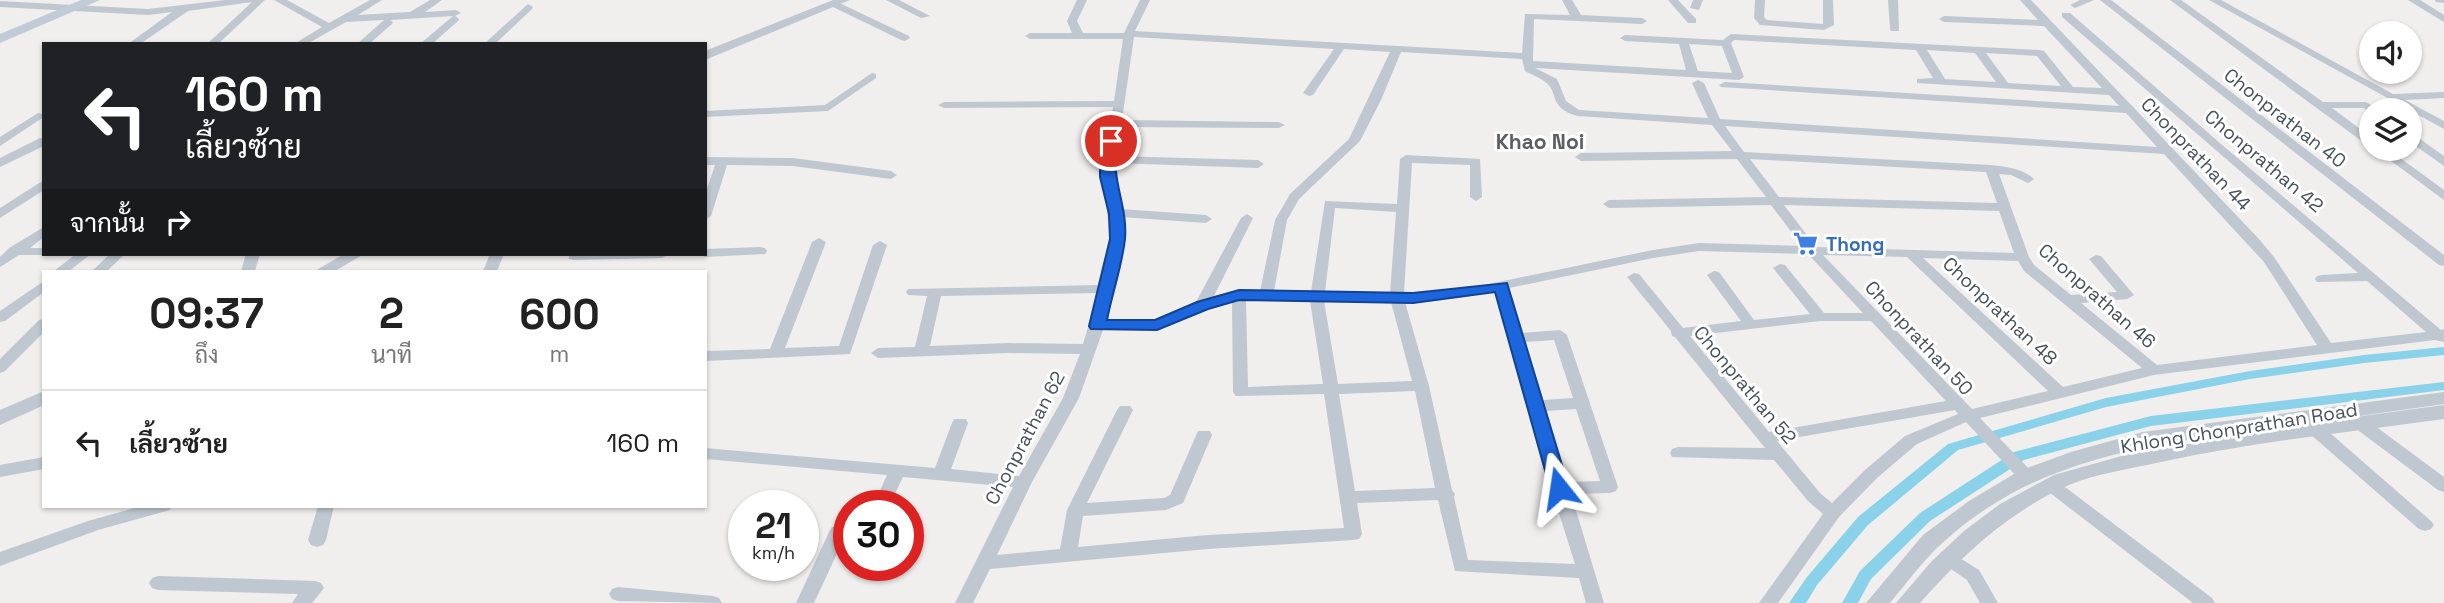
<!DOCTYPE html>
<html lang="th">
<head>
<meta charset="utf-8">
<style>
  body { margin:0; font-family:"Space Grotesk",Sarabun,sans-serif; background:#f2f2f2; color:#222; height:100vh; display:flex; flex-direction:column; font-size:26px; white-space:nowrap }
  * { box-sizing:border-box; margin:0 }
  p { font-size:23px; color:#767676 }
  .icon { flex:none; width:38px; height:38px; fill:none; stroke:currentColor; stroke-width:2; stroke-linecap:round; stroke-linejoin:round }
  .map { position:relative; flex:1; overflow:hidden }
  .drawer { position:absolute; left:42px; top:270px; width:665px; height:238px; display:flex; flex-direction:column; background:#fff; border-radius:0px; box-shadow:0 2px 5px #0004 }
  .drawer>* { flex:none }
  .top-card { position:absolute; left:42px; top:42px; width:665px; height:214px; border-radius:0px; box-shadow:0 2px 5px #0004; background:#202124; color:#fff; overflow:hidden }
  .buttons { position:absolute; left:2359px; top:21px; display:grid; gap:14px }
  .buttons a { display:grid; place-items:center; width:63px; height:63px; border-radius:50%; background:#fff; box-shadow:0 2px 5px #0004; font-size:35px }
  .speed { position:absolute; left:728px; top:490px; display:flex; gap:14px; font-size:35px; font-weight:700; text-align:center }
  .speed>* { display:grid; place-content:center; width:91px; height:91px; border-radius:50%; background:#fff; box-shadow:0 2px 5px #0004; line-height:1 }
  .speed small { font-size:18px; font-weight:400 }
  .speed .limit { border:10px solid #d22; background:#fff; color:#111 }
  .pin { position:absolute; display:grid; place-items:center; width:60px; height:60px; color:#fff; margin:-30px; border:4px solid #fff; border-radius:50%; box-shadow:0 2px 7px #0007 }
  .me { position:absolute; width:77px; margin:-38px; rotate:345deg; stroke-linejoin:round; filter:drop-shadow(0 0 5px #0008) }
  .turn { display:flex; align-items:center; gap:24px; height:147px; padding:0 28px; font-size:32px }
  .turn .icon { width:91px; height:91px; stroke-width:2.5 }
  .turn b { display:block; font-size:49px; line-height:60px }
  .then { display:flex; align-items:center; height:66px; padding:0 28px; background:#0003; gap:14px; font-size:26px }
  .eta { display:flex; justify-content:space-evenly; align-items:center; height:119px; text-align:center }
  .eta b { font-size:42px; font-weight:700; line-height:49px }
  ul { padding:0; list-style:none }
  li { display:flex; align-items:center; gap:21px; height:105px; padding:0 28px; border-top:2px solid #e0e0e0 }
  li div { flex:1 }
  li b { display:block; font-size:26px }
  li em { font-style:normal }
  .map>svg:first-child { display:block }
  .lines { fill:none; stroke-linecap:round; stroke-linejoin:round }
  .canal { fill:#8ad1ea; fill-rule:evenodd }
  .minor { fill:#bfc7d0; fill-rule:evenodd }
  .tertiary { fill:#bfc7d0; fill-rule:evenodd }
  .secondary { fill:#c1cad7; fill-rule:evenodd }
  .route { fill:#1c66dd; stroke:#124290; stroke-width:2 }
  .labels { text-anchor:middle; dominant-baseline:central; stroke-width:6; stroke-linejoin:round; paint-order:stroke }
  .street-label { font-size:19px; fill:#46505b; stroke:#fff }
  .shop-label { font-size:19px; font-weight:bold; fill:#366cbe; stroke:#fff; text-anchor:start }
  .neighbourhood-label { font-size:21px; font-weight:bold; fill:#5b5e63; stroke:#fff }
</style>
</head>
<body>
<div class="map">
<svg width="2444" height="603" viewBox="0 0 2444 603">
  <rect width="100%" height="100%" fill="#f1eeee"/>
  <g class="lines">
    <!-- canal -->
    <g class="canal">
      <polygon points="2444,347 2444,355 2364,363 2250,379 2106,407 1958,450 1868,525 1817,585 1806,603 1789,603 1807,577 1858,517 1948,444 2106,398 2250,371 2364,355"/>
      <polygon points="2444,382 2444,390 2151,426 2024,460 1930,521 1871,579 1858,603 1842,603 1860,571 1920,513 2014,452 2151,416"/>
    </g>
    <!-- minor -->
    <g class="minor">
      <polygon points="225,0 265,0 218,44 207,44 252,2 188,11 140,44 128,44 172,12 148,15 0,7 0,1 148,9"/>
      <polygon points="274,0 287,0 329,23 370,0 382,0 358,15 410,12 430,0 442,0 425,12 456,10 461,13 455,16 459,19 458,21 432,44 420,44 453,16 390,20 393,22 392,24 369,44 357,44 384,20 346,22 307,44 294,44 322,27"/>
      <polygon points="886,0 899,0 930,16 921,18"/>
      <path d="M1077,0H1087L1077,21L1083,33H1124L1140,0H1150L1135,31L1522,53L1525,14L1570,15L1562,0H1572L1581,15L1642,18L1647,21L1642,24L1534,19L1533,61L1686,70L1679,44L1625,41L1620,38L1625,35L1723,40L1731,34L2040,50L2044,51L2073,87L2102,88L2044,26L1944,22L1939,19L1944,16L2038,20L2020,0H2031L2258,238L2274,257L2331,343L2426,332L2367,281L2317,282L2315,279L2317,276L2322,275L2358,273L2062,17V13H2070L2221,144L2441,330L2444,329V342L2435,340L2154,375L1980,418L2032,472L2034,476L2032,480H2020L1966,422L1917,444L1877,478L1839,517L1778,603H1759L1823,514L1808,501L1774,460L1672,457L1670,453L1672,449L1678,447L1765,448L1675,337L1672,336L1671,331L1627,277L1634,273L1639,274L1683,328L1741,321L1707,275L1714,271L1719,272L1754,320L1810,314L1773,268L1780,264L1785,265L1824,313H1863L1808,254L1699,251L1653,258L1509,288L1522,333L1560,330L1567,335L1618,487L1616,491L1610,493L1571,494L1604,603H1586L1579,578L1455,571L1438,500L1357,503L1362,534L1359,539L1353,540L1208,549L990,569L973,603H955L1013,487L903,477L889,506H873L887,475L706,459L705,448L935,468L952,423L954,419H966L968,423L951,469L1019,476L1063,398L1080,354L1008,353L878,358L871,353L878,348L915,347L927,296L908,295L906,292L908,289L1100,285L1110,239L1101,159L1113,107L944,108L938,105L944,102L1114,101L1123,39H1030L1025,36L1030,33H1072L1067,21ZM1134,37L1334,49L1303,93L1309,96L1313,95L1344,49L1390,52L1349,139L1290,194L1275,220L1260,291H1239L1213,298L1253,218L1247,214L1241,218L1196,302L1155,321H1105L1124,239L1121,217L1206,223L1212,219L1206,215L1120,209L1114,163L1258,168L1264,164L1258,160L1114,156L1121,127L1279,128L1285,125L1279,122L1122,120ZM1734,40L1916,50L1933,78L1917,79V83L2109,95L2119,106L1725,82L1719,85L1721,87L2126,113L2157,147L1720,119L1704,83L1698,80L1692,83L1708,118L1579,110L1566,101L1557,79L1535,68L1739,80L1744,77L1731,43ZM1689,44L1722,46L1732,73L1698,71ZM1927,50L1975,53L1996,82L1945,79ZM1401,52L1522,59L1525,71C1532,75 1540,77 1545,82C1560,92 1547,108 1578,116L1712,125L1732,151L1581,153L1575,157L1581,161L1737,159L1766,197L1609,200L1603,204L1609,208L1771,205L1802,246L1699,243L1653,250L1465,289L1404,293L1412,163L1470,165V197L1476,201L1482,197L1480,159L1406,155L1400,159L1397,204L1325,201L1311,292L1274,291L1287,220L1299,199L1360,141L1381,100ZM1986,53L2037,56L2061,86L2008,83ZM1725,126L2164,154L2264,262L2317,345L2157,365L2081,303L2127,299L2134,295L2101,256L2096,255L2089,259L2117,292L2071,295L2034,265L2029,257L1999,174L2011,175L2028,183L2034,179C2022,168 2007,167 1991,165L1744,152ZM1750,159L1986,172L1997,203L1779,197ZM1784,205L1999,211L2014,253L1816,247ZM1335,208L1396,212L1390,294L1325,292ZM1823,255L1907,257L2048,391L1972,409ZM1923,258L2018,261L2024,271L2142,368L2063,387ZM1496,291L1552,486L1551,488L1575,564L1468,560L1454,497L1455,494L1452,490L1429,386L1405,302L1465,297ZM1098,293L1083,344L1008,343L930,346L941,296ZM1246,299L1310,301L1323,384L1248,387ZM1232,301L1233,392L1236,396L1324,394L1344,528L1208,535L1078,547L1083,516L1166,510L1183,503L1212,435L1210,431H1198L1170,495L1164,498L1087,503L1133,410L1130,406H1120L1117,410L1067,510L1060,549L997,555L1032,482L1079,398L1103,330H1157L1207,308ZM1324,301L1391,302L1412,381L1338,384ZM1820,321H1871L1946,401L1769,432L1690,336ZM1554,340L1573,398L1543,400L1525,342ZM1415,391L1435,488L1355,491L1339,394ZM1576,409L1600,481L1567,482L1546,411ZM1955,410L1958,414L1905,436L1865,470L1832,503L1820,493L1777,441Z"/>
      <polygon points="1668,0 1678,0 1696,19 1696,23 1688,23"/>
      <polygon points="1693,0 1703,0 1699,10 1690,8"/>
      <polygon points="1755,0 1765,0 1764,17 1767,20 1823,24 1823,0 1833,0 1834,25 1824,30 1760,25 1754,18"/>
      <polygon points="1888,0 1898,0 1899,31 1891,31 1890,29"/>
      <polygon points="2080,0 2094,0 2075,8 2070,5"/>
      <polygon points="2100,0 2111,0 2444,255 2444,266 2439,265"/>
      <polygon points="2170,0 2181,0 2323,102 2366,102 2380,110 2371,110 2371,113 2364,108 2332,108 2371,137 2371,145 2367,145"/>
      <polygon points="2209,0 2221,0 2393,94 2444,92 2444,98 2405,100 2444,121 2444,129"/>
      <polygon points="2408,0 2420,0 2444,15 2444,22"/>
      <polygon points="2435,0 2444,0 2444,3 2436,2"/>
      <polygon points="835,1 909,36 910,38 905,41 901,40 831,6 831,2"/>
      <polygon points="528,4 533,7 532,9 495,44 484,44"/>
      <polygon points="872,73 876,74 876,78 828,111 705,117 705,111 825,105"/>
      <polygon points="38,113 42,114 42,118 0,146 0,137"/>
      <polygon points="2410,132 2444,156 2444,166 2410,142"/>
      <polygon points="40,138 44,138 44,146 0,167 0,158"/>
      <polygon points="2375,149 2388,149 2444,190 2444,200"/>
      <polygon points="705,157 793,158 891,171 897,175 891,179 793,166 727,165 711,216 705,220 705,195 715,165 705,165"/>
      <polygon points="44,180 44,190 0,218 0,208"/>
      <polygon points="44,227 44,237 30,248 44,248 44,254 49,255 19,255 0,267 0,257 9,248"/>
      <polygon points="819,238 826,242 785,348 839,346 873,245 880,241 887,245 850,354 705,361 705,351 770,349 812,242"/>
      <polygon points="760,247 765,248 767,251 765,254 705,257 699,254 705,254 705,249"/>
      <polygon points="76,254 91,254 69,271 54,271"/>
      <polygon points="110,254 125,254 107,271 92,271"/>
      <polygon points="246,254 260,254 255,271 241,271"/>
      <polygon points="490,254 504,254 497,271 483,271"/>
      <polygon points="569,254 669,254 662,258 574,260 569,259"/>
      <polygon points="44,281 44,292 5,321 0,322 0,311"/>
      <polygon points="44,319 44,332 5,371 0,373 0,359 39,320"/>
      <polygon points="2361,419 2367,420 2444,477 2444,492 2438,490 2355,428 2353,424 2355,420"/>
      <polygon points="2316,425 2322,426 2431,521 2434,525 2431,529 2425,531 2419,529 2310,434 2308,430 2310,426"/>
      <polygon points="44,457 44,469 0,477 0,465"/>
      <polygon points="2051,479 2057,481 2212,598 2215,603 2193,603 2045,489 2043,485 2045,481"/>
      <polygon points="142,506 172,506 170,510 98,530 0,566 0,552 88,521"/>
      <polygon points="318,506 334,506 326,540 323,545 317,547 311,545 308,540"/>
      <polygon points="838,526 844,527 847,532 814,603 796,603 829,532 832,527"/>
      <polygon points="1947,550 1979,570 1998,603 1980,603 1967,580 1941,562 1938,557 1941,552"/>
      <polygon points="158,576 315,581 321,583 324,588 312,603 292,603 298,594 158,590 152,588 149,583 152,578"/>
      <polygon points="618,587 713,596 719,598 722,603 618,601 612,599 609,594 612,589"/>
    </g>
    <!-- tertiary -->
    <g class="tertiary">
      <polygon points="833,0 850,0 705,60 705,51"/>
      <polygon points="344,254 364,254 335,271 315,271"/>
      <polygon points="44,391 44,405 0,425 0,410"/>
      <path d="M2444,392V404L2303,424L2444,405V419C2349,432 2254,442 2161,462C2130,469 2098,473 2069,485C2010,511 1962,555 1920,603H1896L1931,562L1964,531L2000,504L2054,475L2125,455L2289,426C2161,443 2038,453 1939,546C1921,563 1906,584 1890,603H1866L1923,535L1969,501L2019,471L2071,452L2143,432Z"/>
    </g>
    <!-- secondary -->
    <polygon class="secondary" points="81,0 100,0 0,43 0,34"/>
  </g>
  <!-- route -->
  <path class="route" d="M1111,137L1118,141C1109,180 1128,203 1125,239C1122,266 1112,294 1107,320H1155L1197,302L1239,290L1413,293L1507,283L1569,488L1566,493H1553L1550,488L1495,292L1413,303L1239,300L1208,309L1157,330L1091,329L1089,326L1110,239L1109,214L1100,177V159L1105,141Z"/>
  <!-- icons -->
  <defs>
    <symbol id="supermarket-bare" viewBox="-9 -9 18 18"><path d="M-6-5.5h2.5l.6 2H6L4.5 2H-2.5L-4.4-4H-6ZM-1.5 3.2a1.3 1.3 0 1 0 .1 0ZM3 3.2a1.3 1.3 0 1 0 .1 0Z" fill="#3f7fe0" stroke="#fff" stroke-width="2.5" paint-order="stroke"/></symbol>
  </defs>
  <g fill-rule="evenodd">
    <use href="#supermarket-bare" x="1788" y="226" width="35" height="35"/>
  </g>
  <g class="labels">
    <!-- street labels -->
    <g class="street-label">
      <text transform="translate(2285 118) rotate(38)">Chonprathan 40</text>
      <text transform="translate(2196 154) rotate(46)">Chonprathan 44</text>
      <text transform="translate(2264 161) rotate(40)">Chonprathan 42</text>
      <text transform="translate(2097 296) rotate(41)">Chonprathan 46</text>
      <text transform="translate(2000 311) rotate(43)">Chonprathan 48</text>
      <text transform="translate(1919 338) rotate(47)">Chonprathan 50</text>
      <text transform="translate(1745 385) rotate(50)">Chonprathan 52</text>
      <text transform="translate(2239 428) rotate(-9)">Khlong Chonprathan Road</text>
      <text transform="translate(1025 438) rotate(-62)">Chonprathan 62</text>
    </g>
    <!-- shop labels -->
    <g class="shop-label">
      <text x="1826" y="244">Thong</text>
    </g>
    <!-- neighbourhood labels -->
    <g class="neighbourhood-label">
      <text x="1540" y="141">Khao Noi</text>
    </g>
  </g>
</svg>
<div class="buttons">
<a><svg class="icon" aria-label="sound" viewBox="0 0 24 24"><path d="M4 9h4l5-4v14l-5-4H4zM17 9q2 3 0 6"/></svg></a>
<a><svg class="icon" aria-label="layers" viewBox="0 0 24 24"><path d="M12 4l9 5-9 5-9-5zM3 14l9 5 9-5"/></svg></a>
</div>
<div class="speed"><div>21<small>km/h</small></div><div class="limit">30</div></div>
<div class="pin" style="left:1111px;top:141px;background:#d93025"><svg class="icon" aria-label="arrive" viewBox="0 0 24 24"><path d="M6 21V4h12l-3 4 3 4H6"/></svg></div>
<svg class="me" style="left:1559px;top:488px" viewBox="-20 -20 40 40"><path d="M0-17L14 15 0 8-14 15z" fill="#1c66dd" stroke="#fff" stroke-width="4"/></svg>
<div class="top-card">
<div class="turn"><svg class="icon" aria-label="left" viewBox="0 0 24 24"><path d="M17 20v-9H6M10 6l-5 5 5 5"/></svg><div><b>160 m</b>เลี้ยวซ้าย</div></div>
<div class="then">จากนั้น<svg class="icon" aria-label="right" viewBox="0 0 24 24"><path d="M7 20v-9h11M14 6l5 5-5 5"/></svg></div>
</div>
<section class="drawer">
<div class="eta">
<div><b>09:37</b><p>ถึง</p></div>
<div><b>2</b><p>นาที</p></div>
<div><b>600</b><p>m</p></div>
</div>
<ul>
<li><svg class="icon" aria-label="left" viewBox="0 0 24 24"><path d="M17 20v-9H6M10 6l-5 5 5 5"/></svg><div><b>เลี้ยวซ้าย</b></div><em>160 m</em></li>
</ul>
</section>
</div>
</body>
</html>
